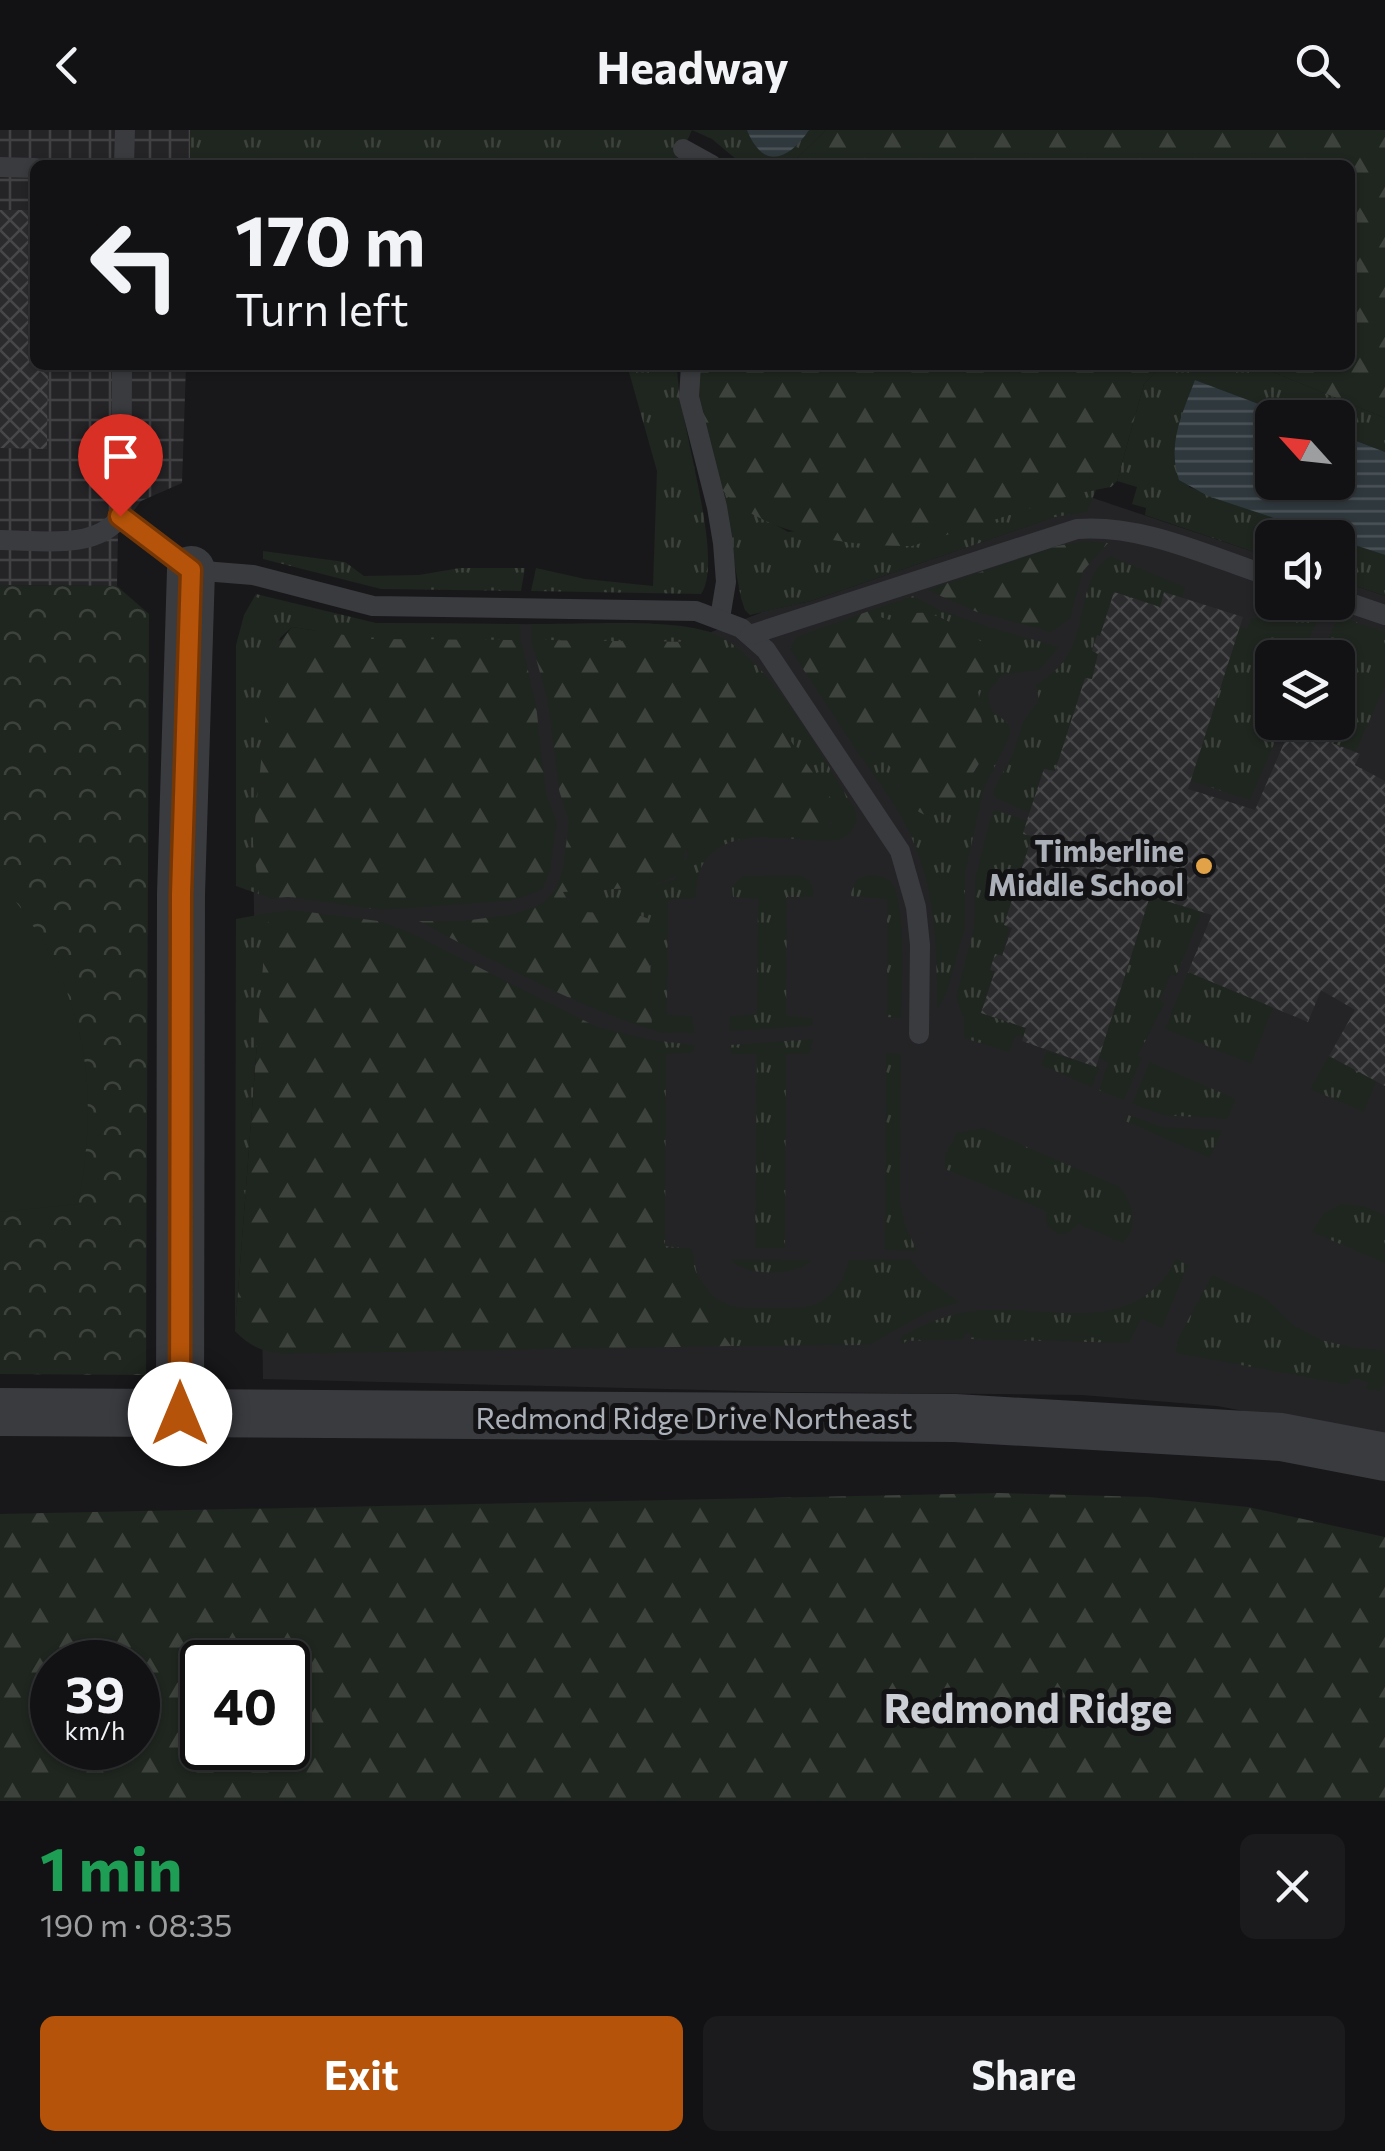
<!DOCTYPE html>
<html lang="en">
<head>
<meta charset="utf-8">
<style>
  body { margin:0; font-family:Commissioner,sans-serif; background:#1b1b1d; color:#f1f3f6; height:100vh; display:flex; flex-direction:column; font-size:38px; white-space:nowrap }
  * { box-sizing:border-box; margin:0 }
  p { font-size:32px; color:#9c9ea0 }
  .icon { flex:none; width:55px; height:55px; fill:none; stroke:currentColor; stroke-width:2; stroke-linecap:round; stroke-linejoin:round }
  .map { position:relative; height:1671px; overflow:hidden }
  .drawer { display:flex; flex-direction:column; background:#121214; flex:1 }
  .drawer>* { flex:none }
  .top-card { position:absolute; left:30px; top:30px; width:1325px; height:210px; border-radius:15px; box-shadow:0 2px 8px #0004,0 0 0 2px #313234; background:#121214; color:#f1f3f6; overflow:hidden }
  .needle { width:65px; rotate:297deg }
  .tools { position:absolute; left:1255px; top:270px; display:grid; gap:20px }
  .tools a { display:grid; place-items:center; width:100px; height:100px; border-radius:15px; background:#121214; box-shadow:0 2px 8px #0004,0 0 0 2px #313234; font-size:50px }
  .speed { position:absolute; left:30px; top:1510px; display:flex; gap:20px; font-size:50px; font-weight:700; text-align:center }
  .speed>* { display:grid; place-content:center; width:130px; height:130px; border-radius:50%; background:#121214; box-shadow:0 2px 8px #0004,0 0 0 2px #313234; line-height:1 }
  .speed small { font-size:25px; font-weight:400 }
  .speed .limit { border:5px solid #111; border-radius:15px; background:#fff; color:#111 }
  .pin { position:absolute; display:grid; place-items:center; width:85px; height:85px; color:#fff; margin:-102px -42px; border-radius:50% 50% 50% 0; rotate:-45deg; box-shadow:0 0 10px #0007 }
  .pin .icon { rotate:45deg }
  .me { position:absolute; width:110px; margin:-55px; rotate:0deg; stroke-linejoin:round; filter:drop-shadow(0 0 8px #0008) }
  .turn { display:flex; align-items:center; gap:35px; height:210px; padding:0 40px; font-size:45px }
  .turn .icon { width:130px; height:130px; stroke-width:2.5 }
  .turn b { display:block; font-size:70px; line-height:85px }
  .round { display:grid; place-items:center; flex:none; width:105px; height:105px; border-radius:15px; background:#1b1b1d }
  .summary { display:flex; align-items:center; justify-content:space-between; height:170px; padding:0 40px }
  h1 { font-size:60px; font-weight:700; line-height:75px; color:#1e9e55 }
  .primary-button { display:flex; gap:20px; margin-top:auto; padding:20px 40px }
  .primary-button a { flex:1; height:115px; border-radius:15px; background:#b45309; color:#fff; font-size:40px; font-weight:700; line-height:115px; text-align:center }
  .primary-button a+a { background:#1b1b1d; color:#f1f3f6 }
  header { display:flex; justify-content:space-between; align-items:center; height:130px; padding:0 40px; background:#121214; font-size:45px; font-weight:700 }
  .map>svg:first-child { display:block }
  .built { fill:#242427; fill-rule:evenodd }
  .industrial { fill:url(#industrial-grid) }
  .grass { fill:url(#grass-tufts) }
  .forest { fill:url(#forest-firs); fill-rule:evenodd }
  .park { fill:url(#park-crowns) }
  .pitch { fill:#1f251f }
  .water { fill:url(#water-rules) }
  .building { fill:url(#building-cross-hatch) }
  .lines { fill:none; stroke-linecap:round; stroke-linejoin:round }
  .service { stroke:#3a3b3f; stroke-width:20 }
  .tertiary { stroke:#3a3b3f; stroke-width:48 }
  .route-casing { stroke:#753606; stroke-width:25 }
  .route { stroke:#b45309; stroke-width:18 }
  .poi-dot { fill:#e2a348; stroke:#131315; stroke-width:4 }
  .labels { text-anchor:middle; dominant-baseline:central; stroke-width:10; stroke-linejoin:round; paint-order:stroke }
  .poi-label { font-size:30px; font-weight:bold; fill:#acb1b9; stroke:#131315; text-anchor:end }
  .street-label { font-size:30px; fill:#acb1b9; stroke:#131315 }
  .district-label { font-size:40px; font-weight:bold; fill:#cccfd5; stroke:#131315 }
</style>
</head>
<body>
<header><svg class="icon" aria-label="back" viewBox="0 0 24 24"><path d="M15 5l-7 7 7 7"/></svg>Headway<svg class="icon" aria-label="search" viewBox="0 0 24 24"><circle cx="10" cy="10" r="6"/><path d="M15 15l6 6"/></svg></header>
<div class="map">
<svg width="1385" height="1671" viewBox="0 0 1385 1671">
  <defs>
    <pattern id="industrial-grid" width="8" height="8" patternUnits="userSpaceOnUse" patternTransform="scale(2.5)"><rect width="8" height="8" fill="#242427"/><path d="M0 4h8M4 0v8" fill="none" stroke="#414144"/></pattern>
    <pattern id="grass-tufts" width="24" height="20" patternUnits="userSpaceOnUse" patternTransform="scale(2.5)"><rect width="24" height="20" fill="#1f251f"/><path d="M3 7l-1-3M5 7V3M7 7l1-3M15 17l-1-3M17 17v-4M19 17l1-3" fill="none" stroke="#3d423d"/></pattern>
    <pattern id="forest-firs" width="22" height="20" patternUnits="userSpaceOnUse" patternTransform="scale(2.5)"><rect width="22" height="20" fill="#1f251f"/><path d="M5 1l3.5 6h-7zM16 11l3.5 6h-7z" fill="#3d423d"/></pattern>
    <pattern id="park-crowns" width="20" height="18" patternUnits="userSpaceOnUse" patternTransform="scale(2.5)"><rect width="20" height="18" fill="#1f251f"/><path d="M2 6a3 3 0 1 1 6 0M12 15a3 3 0 1 1 6 0" fill="none" stroke="#3d423d"/></pattern>
    <pattern id="water-rules" width="6" height="5" patternUnits="userSpaceOnUse" patternTransform="scale(2.5)"><rect width="6" height="5" fill="#2f383d"/><path d="M0 2.5h6" fill="none" stroke="#4a5257"/></pattern>
    <pattern id="building-cross-hatch" width="8" height="8" patternUnits="userSpaceOnUse" patternTransform="scale(2.5)"><rect width="8" height="8" fill="#2b2b2e"/><path d="M0 0l8 8M0 8l8-8" fill="none" stroke="#47474a"/></pattern>
  </defs>
  <rect width="100%" height="100%" fill="#18181a"/>
  <!-- built -->
  <path class="built" d="M1078,363L1272,428V472H1338V450L1385,466V1307L1217,1276L1082,1265L786,1262L263,1249L249,519L353,490L376,493L663,495L711,502L765,481L811,471L1054,387ZM1272,528H1338V592H1272Z"/>
  <!-- industrial -->
  <polygon class="industrial" points="0,0 190,0 190,35 35,35 35,235 186,235 182,353 141,371 118,402 117,456 0,455"/>
  <!-- grass -->
  <g class="grass">
    <polygon points="190,0 692,0 678,31 685,35 190,35"/>
    <polygon points="692,0 826,0 790,35 743,35 712,9"/>
    <path d="M627,235H677C677,289 726,429 701,464L531,461L536,438L585,449L653,456L657,341Z"/>
    <polygon points="1162,235 1256,235 1385,288 1385,322 1338,304 1338,288 1293,287 1195,250 1189,357 1332,407 1272,408 1272,428 1145,385 1146,378 1132,374 1137,357 1117,351 1144,254"/>
    <polygon points="720,359 736,372 788,402 1096,360 1087,382 1055,387 811,471 750,485 745,480 741,468"/>
    <polygon points="1338,409 1385,425 1385,466 1338,450"/>
    <polygon points="263,421 345,432 364,446 419,445 460,438 525,438 521,461 381,459 263,429"/>
    <path d="M1110,426L1185,457L1182,468L1160,477L1114,462L1100,506L1096,505L1092,520L1098,524L1092,549H1085L1055,641L1043,639L1030,683L996,668L993,665L994,659L1013,624L1023,592L1039,570L1036,555C1049,546 1063,536 1070,521C1086,491 1080,446 1110,426Z"/>
    <polygon points="256,464 376,493 520,494 521,510 371,509 292,497 281,507 272,522 253,711 259,764 236,756 236,515 244,485"/>
    <polygon points="1272,464 1272,472 1300,473 1329,483 1317,492 1308,510 1294,507 1293,527 1272,528 1272,544 1255,581 1272,588 1272,592 1283,593 1250,670 1191,651 1239,497 1247,499 1251,488 1258,488 1264,472"/>
    <path d="M913,466L940,480L992,498L1059,517L1039,540L1002,545L988,563L991,580L1009,594L1010,606L984,658L965,743V797L947,862L937,880C937,816 936,757 907,698C894,671 874,646 856,620L883,627L895,642L898,657L925,684L959,666L985,625L989,608L982,593L978,562L980,551L1000,520C974,512 951,487 925,483C901,480 894,502 872,480Z"/>
    <polygon points="1338,486 1385,502 1385,555 1356,622 1291,597 1293,593 1338,592 1338,528 1320,527"/>
    <path d="M531,494C580,495 665,488 709,502C766,520 822,628 855,679L857,691L850,703L840,710C797,715 726,689 701,738C697,746 697,759 695,768L668,770L667,885L692,886L694,903H661L652,900L649,789L636,784L582,782L562,762L649,757L675,749L687,727L685,709L709,698L827,695H831L837,677L747,549C731,532 718,520 696,512L531,510Z"/>
    <polygon points="996,680 1027,691 1024,703 1032,706 1002,826 995,825 990,840 995,841 981,883 1026,898 1024,907 1016,905 1009,922 964,908 964,890 956,867 974,798 975,748 992,683"/>
    <polygon points="799,745 810,751 814,762 812,767 787,767 786,886 812,888 813,896 729,901 730,886 757,884 758,769 733,767 732,756 743,746"/>
    <path d="M868,745C876,745 885,746 891,752C907,769 902,862 901,888L887,887V769L850,766L856,750Z"/>
    <polygon points="1150,766 1202,782 1176,846 1171,844 1160,870 1165,873 1138,925 1142,928 1124,970 1099,960 1108,932 1099,928"/>
    <polygon points="273,782 266,796 235,1201 236,789"/>
    <polygon points="1188,842 1273,878 1251,934 1165,899"/>
    <polygon points="813,909 810,924 786,924 785,1118 755,1118 757,924 731,924 730,915"/>
    <polygon points="652,910 694,915 694,921 690,923 666,924 665,1116 692,1119 697,1145 681,1147 672,1141 653,1104"/>
    <polygon points="1047,921 1099,938 1092,957 1041,935"/>
    <polygon points="886,923 901,924 900,1072 905,1095 917,1121 885,1120"/>
    <polygon points="1329,926 1376,951 1364,982 1310,959"/>
    <polygon points="1150,932 1236,969 1227,989 1163,985 1132,974"/>
    <polygon points="1128,985 1163,997 1222,1000 1210,1028 1125,991"/>
    <polygon points="983,998 1120,1057 1130,1073 1133,1090 1131,1101 1123,1113 1078,1094 1069,1103 1058,1104 1047,1096 1046,1081 945,1039 945,1025 957,1003"/>
    <polygon points="1341,1074 1363,1076 1385,1085 1385,1133 1312,1102 1323,1084"/>
    <path d="M731,1129L811,1130C800,1147 740,1147 731,1129Z"/>
    <path d="M910,1129L925,1147L959,1172L928,1182L869,1215L731,1216L712,1189L711,1164C717,1169 724,1173 731,1176C745,1179 796,1179 810,1176C831,1171 846,1149 848,1130Z"/>
    <path d="M1176,1129L1188,1135L1162,1198L1141,1189L1129,1213L971,1209L970,1203H965L964,1209L906,1211L904,1214L900,1211L902,1206C927,1192 953,1182 982,1180C1052,1176 1137,1208 1176,1129Z"/>
    <polygon points="1212,1145 1267,1169 1292,1194 1321,1210 1355,1218 1385,1220 1385,1254 1380,1261 1366,1259 1368,1252 1351,1248 1349,1255 1176,1223 1178,1209"/>
  </g>
  <!-- forest -->
  <g class="forest">
    <polygon points="826,0 1385,0 1385,288 1256,235 1350,235 1350,35 790,35"/>
    <path d="M699,235H1162L1144,254L1117,351L1111,357L1078,363L912,416C854,416 765,407 724,362C713,350 701,292 698,274C696,261 698,247 699,235Z"/>
    <polygon points="1085,411 1108,413 1083,441 1070,489 1051,502 977,482 927,460 1057,416"/>
    <path d="M872,480C894,502 902,480 925,483C951,487 974,512 1000,520L1001,528L991,536L978,562L982,593L989,608L985,624L959,666L925,685C885,667 911,627 856,620L790,519L796,507Z"/>
    <polygon points="292,497 371,509 521,510 536,575 546,663 557,693 550,741 542,760 510,771 381,780 288,767 272,769 259,764 253,711 272,522"/>
    <path d="M531,510L696,512C718,520 731,532 747,549L837,677V687L827,695L709,698L686,709L683,743L649,757L563,762L568,771L581,768L582,782L636,784L649,789L652,900C569,873 495,832 419,791H464L514,784L540,775L555,761L563,738L569,692L559,660L548,572Z"/>
    <path d="M293,780L378,791L407,801L597,897L652,910L653,1104L672,1141L681,1147L697,1145L711,1164L712,1189L731,1216L287,1224C265,1222 251,1218 235,1201L266,796L273,782Z"/>
    <path d="M999,1363L1149,1367L1248,1377L1385,1407V1671H0V1384ZM138,1532V1618H52V1532ZM288,1532V1618H202V1532Z"/>
  </g>
  <!-- park -->
  <polygon class="park" points="0,455 117,456 149,484 146,1245 0,1244"/>
  <!-- pitch -->
  <path class="pitch" d="M0,752C84,851 102,950 78,1074L0,1082Z"/>
  <!-- water -->
  <g class="water">
    <path d="M747,0H809C788,31 763,40 747,0Z"/>
    <path d="M1195,250L1293,287L1272,288V352H1338V304L1385,322V425L1208,366L1179,350C1167,313 1182,285 1195,250Z"/>
  </g>
  <!-- building -->
  <g class="building">
    <polygon points="0,80 35,80 35,235 48,235 47,319 0,318"/>
    <polygon points="1114,462 1160,477 1164,462 1243,487 1188,659 1255,680 1291,597 1360,624 1355,635 1385,651 1385,956 1329,926 1355,880 1321,860 1308,892 1188,842 1212,785 1150,766 1096,937 1022,911 1026,898 981,883 995,841 990,840 995,824 1002,826 1012,798 1004,795 1032,706 1023,704 1028,687 1044,639 1055,641 1085,548 1092,549 1098,524 1092,521 1097,505 1100,506"/>
  </g>
  <g class="lines">
    <!-- service -->
    <g class="service">
      <polyline points="683,19 712,35"/>
      <polyline points="124,35 125,0"/>
      <polyline points="0,37 35,38"/>
      <polyline points="691,235 689,267 717,377 723,413 726,452 720,488"/>
      <polyline points="121,386 191,440 253,445 373,476 696,481 741,498 766,520 900,721 916,777 920,815 919,904"/>
      <path d="M0,410C39,410 96,421 121,386L122,235"/>
      <polyline points="1338,469 1385,485"/>
      <path d="M750,505L1077,399C1144,394 1210,427 1272,447"/>
    </g>
    <!-- tertiary -->
    <g class="tertiary">
      <polyline points="0,1282 955,1288 1281,1307 1385,1327"/>
      <polyline points="180,1284 181,764 191,440"/>
    </g>
  </g>
  <g class="lines">
    <defs>
      <polyline id="route" points="120,386 191,440 181,764 180,1284"/>
    </defs>
    <!-- route casing -->
    <use href="#route" class="route-casing"/>
    <!-- route -->
    <use href="#route" class="route"/>
  </g>
  <!-- markers -->
  <circle class="poi-dot" cx="1204" cy="736" r="10"/>
  <g class="labels">
    <!-- poi labels -->
    <g class="poi-label">
      <text x="1184" y="719">Timberline<tspan x="1184" dy="34">Middle School</tspan></text>
    </g>
    <!-- street labels -->
    <g class="street-label">
      <text x="694" y="1286">Redmond Ridge Drive Northeast</text>
    </g>
    <!-- district labels -->
    <g class="district-label">
      <text x="1028" y="1576">Redmond Ridge</text>
    </g>
  </g>
</svg>
<div class="tools">
<a><svg class="needle" viewBox="-14 -14 28 28"><path d="M0-13l5 13h-10z" fill="#e53935"/><path d="M0 13l5-13h-10z" fill="#9c9ea0"/></svg></a>
<a><svg class="icon" aria-label="sound" viewBox="0 0 24 24"><path d="M4 9h4l5-4v14l-5-4H4zM17 9q2 3 0 6"/></svg></a>
<a><svg class="icon" aria-label="layers" viewBox="0 0 24 24"><path d="M12 4l9 5-9 5-9-5zM3 14l9 5 9-5"/></svg></a>
</div>
<div class="speed"><div>39<small>km/h</small></div><div class="limit">40</div></div>
<div class="pin" style="left:120px;top:386px;background:#d93025"><svg class="icon" aria-label="arrive" viewBox="0 0 24 24"><path d="M6 21V4h12l-3 4 3 4H6"/></svg></div>
<svg class="me" style="left:180px;top:1284px" viewBox="-20 -20 40 40"><circle r="19" fill="#fff"/><path d="M0-13L10 11 0 6-10 11z" fill="#b45309"/></svg>
<div class="top-card">
<div class="turn"><svg class="icon" aria-label="left" viewBox="0 0 24 24"><path d="M17 20v-9H6M10 6l-5 5 5 5"/></svg><div><b>170 m</b>Turn left</div></div>
</div>
</div>
<section class="drawer">
<div class="summary"><div><h1>1 min</h1><p>190 m · 08:35</p></div><a class="round"><svg class="icon" aria-label="close" viewBox="0 0 24 24"><path d="M6 6l12 12M18 6L6 18"/></svg></a></div>
<div class="primary-button"><a>Exit</a><a>Share</a></div>
</section>
</body>
</html>
